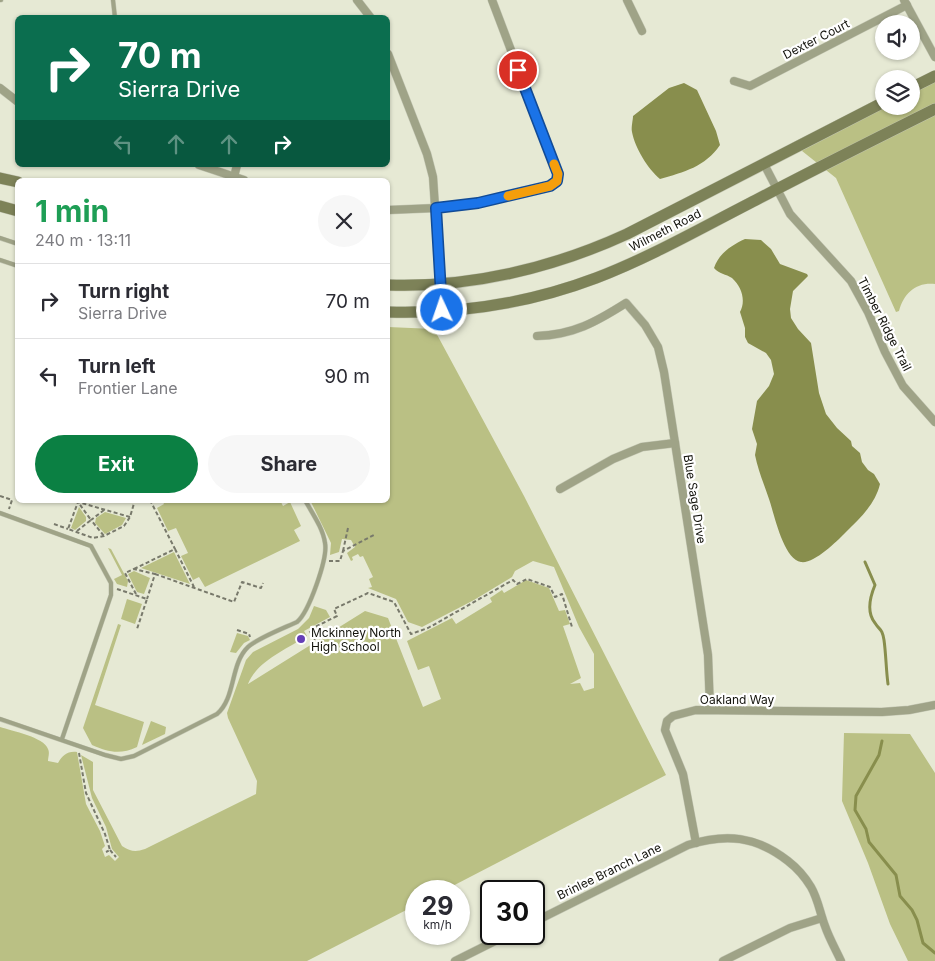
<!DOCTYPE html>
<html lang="en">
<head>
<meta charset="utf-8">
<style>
  body { margin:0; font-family:Inter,sans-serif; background:#f7f7f7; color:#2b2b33; height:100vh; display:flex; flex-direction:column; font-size:19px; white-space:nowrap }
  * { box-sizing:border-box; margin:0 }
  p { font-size:16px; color:#7c7c81 }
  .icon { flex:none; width:28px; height:28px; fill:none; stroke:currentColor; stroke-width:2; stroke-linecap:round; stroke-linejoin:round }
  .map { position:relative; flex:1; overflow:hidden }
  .side { position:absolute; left:15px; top:178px; width:375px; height:325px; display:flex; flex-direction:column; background:#fff; border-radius:8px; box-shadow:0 1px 4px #0004 }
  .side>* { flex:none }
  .banner { position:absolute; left:15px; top:15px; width:375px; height:152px; border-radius:8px; box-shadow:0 1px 4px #0004; background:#0b6e4f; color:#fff; overflow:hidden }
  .fabs { position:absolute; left:875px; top:15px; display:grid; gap:10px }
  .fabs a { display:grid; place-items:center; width:45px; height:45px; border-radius:50%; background:#fff; box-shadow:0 1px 4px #0004; font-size:25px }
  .speed { position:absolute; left:405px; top:880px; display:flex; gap:10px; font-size:25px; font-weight:700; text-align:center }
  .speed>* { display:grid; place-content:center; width:65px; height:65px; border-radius:50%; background:#fff; box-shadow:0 1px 4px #0004; line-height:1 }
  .speed small { font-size:12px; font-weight:400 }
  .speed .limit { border:2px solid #111; border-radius:8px; background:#fff; color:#111 }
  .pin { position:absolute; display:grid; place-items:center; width:42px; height:42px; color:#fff; margin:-21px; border:2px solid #fff; border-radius:50%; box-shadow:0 1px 5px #0007 }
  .me { position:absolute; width:55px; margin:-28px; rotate:357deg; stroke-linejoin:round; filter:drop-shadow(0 0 4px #0008) }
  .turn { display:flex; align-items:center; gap:18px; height:105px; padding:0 20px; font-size:22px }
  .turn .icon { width:65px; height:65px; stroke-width:2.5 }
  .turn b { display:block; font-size:35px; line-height:42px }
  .lanes { display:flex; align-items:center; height:48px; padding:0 20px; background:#0003; justify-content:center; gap:25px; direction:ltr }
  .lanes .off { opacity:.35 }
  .round { display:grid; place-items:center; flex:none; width:52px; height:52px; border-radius:26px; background:#f7f7f7 }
  .head { display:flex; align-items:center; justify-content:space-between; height:85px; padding:0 20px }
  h1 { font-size:30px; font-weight:700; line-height:38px; color:#1e9e55 }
  .primary-button { display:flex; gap:10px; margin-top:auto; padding:10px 20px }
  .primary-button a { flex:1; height:58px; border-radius:30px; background:#0b8043; color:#fff; font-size:20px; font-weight:700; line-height:58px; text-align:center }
  .primary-button a+a { background:#f7f7f7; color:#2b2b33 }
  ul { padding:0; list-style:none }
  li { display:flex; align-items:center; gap:15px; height:75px; padding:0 20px; border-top:1px solid #e1e1e2 }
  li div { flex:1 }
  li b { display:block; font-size:19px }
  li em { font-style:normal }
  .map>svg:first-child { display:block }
  .green { fill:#bac084 }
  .water { fill:#888e4d }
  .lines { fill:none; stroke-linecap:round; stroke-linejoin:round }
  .stream { stroke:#888e4d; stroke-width:3 }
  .service-casing { stroke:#c4c7b4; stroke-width:5 }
  .minor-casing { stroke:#c4c7b4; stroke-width:9 }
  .secondary-casing { stroke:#c4c7b4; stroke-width:12 }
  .path { stroke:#78796b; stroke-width:2; stroke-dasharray:4 2.5; stroke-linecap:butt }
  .service { stroke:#9fa387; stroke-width:4 }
  .minor { stroke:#9fa387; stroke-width:8 }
  .secondary { stroke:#7d8258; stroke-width:11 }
  .route-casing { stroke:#114b97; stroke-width:12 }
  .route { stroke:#1a73e8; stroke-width:9 }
  .slow { stroke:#f59e0b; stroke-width:9 }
  .poi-dot { fill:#653fb7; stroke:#fff; stroke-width:2 }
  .labels { text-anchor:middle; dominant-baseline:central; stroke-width:4.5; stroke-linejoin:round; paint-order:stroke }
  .street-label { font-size:12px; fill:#12120b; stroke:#fff }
  .poi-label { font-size:12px; fill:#12120b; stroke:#fff; text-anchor:start }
</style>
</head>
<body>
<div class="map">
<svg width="935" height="961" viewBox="0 0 935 961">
  <rect width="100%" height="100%" fill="#e6e9d4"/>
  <!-- green -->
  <g class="green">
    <path d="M935,70V284C916,282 904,293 899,311L896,312L836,178L792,143L884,96V106H911V82Z"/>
    <path d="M388,327L434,329L524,496L666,775L443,891H416V905L307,961H0V727C12,731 44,737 48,749C50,753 48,757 48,761L58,763C63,755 67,751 77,752L86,804L100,831L105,846L102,849L105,857L109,855L115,861L119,857L112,849L106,827L92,798L81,755L93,762V790L122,846C131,852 136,852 145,849L256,794L257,781L228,718L227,713L246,660L253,652L298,629L309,618L314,606L326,610L330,617L304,631L307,636C287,649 257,661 248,684L365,611L388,618L423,707L441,699L429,666L418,670L407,641L452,618L456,624L492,602L490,598L502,590L504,593L526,580L549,588L559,611L565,610L570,624L563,626L581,678L570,684L580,683L584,691L594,688V654L579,627L554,567L533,561L515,571L512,577L474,600L422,627L408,622L396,599L368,588L372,587L369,579L373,577L363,556L360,557L358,554L352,557L353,560L351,561L347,553L355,547L351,540L342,539L339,552L330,555L331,543L310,500H388Z"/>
    <polygon points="162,500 280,500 283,506 290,502 301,526 294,530 300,541 205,587 199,577 193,580 181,556 188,553 176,528 168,531 157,508 164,504"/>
    <polygon points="79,507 86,517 86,521 75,530 71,528"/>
    <polygon points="105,512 126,518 122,525 105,534 95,523 96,518"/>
    <polygon points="108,548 111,549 128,581 127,587 117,584 114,579 122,575"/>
    <polygon points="174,552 190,584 141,568"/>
    <polygon points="134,571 150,578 144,594 137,592 128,574"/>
    <polygon points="127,599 142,604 135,624 121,619"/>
    <path d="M118,624L121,625L95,705L144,722L137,747C120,755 108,752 92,745L83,728Z"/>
    <polygon points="237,633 248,636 250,640 244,643 236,653 230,652"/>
    <polygon points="151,721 166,727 165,734 142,745"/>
    <polygon points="844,733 910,734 935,773 935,961 908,961 890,924 868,863 842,801"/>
  </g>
  <!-- water -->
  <g class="water">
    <path d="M684,83L697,90L716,131L720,145C705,167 684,172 660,179C648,169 635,148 632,132C631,127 633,120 633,116L669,88Z"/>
    <path d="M745,239L761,240L771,249L780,264L807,274L808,276L793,291L790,309L791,318L798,329L811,343L819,393L826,414L837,428L851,441L852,446L860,453L862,462L868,470L874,474L880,484C875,505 859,519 845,533C836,542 814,564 801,562C783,559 774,513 769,499C764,484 758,470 755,455L757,444L752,429L757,401L769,386L774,374L771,360L766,353L748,343L745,337V328L740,312C746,301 742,287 732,278C726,274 719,274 714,268C719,253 732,245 745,239Z"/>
  </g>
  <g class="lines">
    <!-- stream -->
    <g class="stream">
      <path d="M865,562L875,585C870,597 866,612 875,623C880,631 882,628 884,640C886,654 886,669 888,684"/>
      <polyline points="882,741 879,755 856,796 855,810 866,829 869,842 896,875 900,896 912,910 917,920 923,943 935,953"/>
    </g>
    <defs>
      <g id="service">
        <polyline points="0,0 1,0"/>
        <polyline points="113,0 115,18"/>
        <polyline points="0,238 18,244"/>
        <polyline points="0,260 18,266"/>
        <polyline points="0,513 91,546 111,583 111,595 62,739"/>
        <path d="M0,719L105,755L121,759L134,756L217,714C236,698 230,664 248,647C258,638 284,628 297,622C309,612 328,558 325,543C323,528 312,513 305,500"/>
      </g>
      <g id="minor">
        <polyline points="357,0 371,18"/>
        <polyline points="627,0 642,31"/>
        <polyline points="904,0 935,57"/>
        <polyline points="388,54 427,154 433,177 442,311"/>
        <polyline points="734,81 750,86 907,5"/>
        <polyline points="0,88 18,102"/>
        <polyline points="764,164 790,214 851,281 868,312 885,352 903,386 935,422"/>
        <polyline points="199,165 244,180"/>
        <polyline points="234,177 237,165"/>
        <polyline points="388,210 436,208 478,203 550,186 557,181 558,174 492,0"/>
        <path d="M537,336C573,335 596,322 626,303L645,325L658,347L664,372L708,655L710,709"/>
        <polyline points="560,489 613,459 642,447 675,443"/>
        <polyline points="696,843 683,774 665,730 667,721 673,716 696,710 882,712 909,710 935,705"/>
        <path d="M534,922L688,845C726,833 756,836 788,861C797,868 805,877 811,887C818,899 820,913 825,926C829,938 836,950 841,961"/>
        <polyline points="455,961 509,934"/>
        <polyline points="723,961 790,928 822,918"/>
      </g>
      <g id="secondary">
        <polyline points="911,88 935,76"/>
        <polyline points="0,178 18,182"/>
        <polyline points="0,206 18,211"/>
        <path d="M388,285C470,288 553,268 627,234L884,102"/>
        <path d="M388,312C458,314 530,303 596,278C651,257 703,227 756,200C815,169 875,139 935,109"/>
      </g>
    </defs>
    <!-- service casing -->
    <use href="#service" class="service-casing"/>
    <!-- minor casing -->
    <use href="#minor" class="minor-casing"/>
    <!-- secondary casing -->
    <use href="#secondary" class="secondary-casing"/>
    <!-- path -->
    <g class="path">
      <polyline points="0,496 12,500 9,509"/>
      <polyline points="150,500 175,549"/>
      <polyline points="104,510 91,520 104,536"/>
      <polyline points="130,517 78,502 68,529 93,538 104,536 124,526 130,517 135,500"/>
      <polyline points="54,524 68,529"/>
      <polyline points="77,531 91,520 78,502"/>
      <polyline points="343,551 348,528"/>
      <polyline points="329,561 340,561 343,551 374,535"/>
      <polyline points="134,569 175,549 194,587"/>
      <polyline points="155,574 234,602 242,582 261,588 263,583"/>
      <polyline points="117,589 147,599 137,629"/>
      <polyline points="136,594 125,573 134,569 155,574 147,599"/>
      <polyline points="237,630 249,634 250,637"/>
      <polyline points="315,640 309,630 337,616 334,609 368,593 394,602 411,634 428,628 513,580 517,584 527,579 550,587 555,597 562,594 572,627"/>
      <polyline points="79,753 86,793 105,834 110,850 106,852"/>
      <polyline points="110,850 116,857"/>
    </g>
    <!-- service -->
    <use href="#service" class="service"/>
    <!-- minor -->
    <use href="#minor" class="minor"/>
    <!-- secondary -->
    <use href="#secondary" class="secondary"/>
  </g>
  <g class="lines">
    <defs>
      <polyline id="route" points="442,310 436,208 478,203 550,186 557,181 558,174 518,70"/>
    </defs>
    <!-- route casing -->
    <use href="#route" class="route-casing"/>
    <!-- route -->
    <use href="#route" class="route"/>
    <!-- slow -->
    <polyline class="slow" points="508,196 550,186 557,181 558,174 554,164"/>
  </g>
  <!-- markers -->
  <circle class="poi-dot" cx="301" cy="639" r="5"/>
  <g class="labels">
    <!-- street labels -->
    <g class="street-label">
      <text transform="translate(816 39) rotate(-27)">Dexter Court</text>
      <text transform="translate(665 230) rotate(-27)">Wilmeth Road</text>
      <text transform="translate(885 324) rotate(63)">Timber Ridge Trail</text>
      <text transform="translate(695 499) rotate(81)">Blue Sage Drive</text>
      <text x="737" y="699">Oakland Way</text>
      <text transform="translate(609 871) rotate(-26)">Brinlee Branch Lane</text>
    </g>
    <!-- poi labels -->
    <g class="poi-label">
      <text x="311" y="632">Mckinney North<tspan x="311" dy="14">High School</tspan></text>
    </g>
  </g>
</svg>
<div class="fabs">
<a><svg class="icon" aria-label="sound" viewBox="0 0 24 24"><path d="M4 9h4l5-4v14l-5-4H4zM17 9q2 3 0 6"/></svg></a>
<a><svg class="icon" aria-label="layers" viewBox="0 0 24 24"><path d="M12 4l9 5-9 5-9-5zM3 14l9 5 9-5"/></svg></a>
</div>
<div class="speed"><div>29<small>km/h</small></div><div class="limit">30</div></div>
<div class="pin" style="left:518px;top:70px;background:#d93025"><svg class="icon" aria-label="arrive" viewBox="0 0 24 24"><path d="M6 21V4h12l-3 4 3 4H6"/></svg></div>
<svg class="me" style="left:442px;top:310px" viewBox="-20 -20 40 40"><circle r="17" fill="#1a73e8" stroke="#fff" stroke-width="3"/><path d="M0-11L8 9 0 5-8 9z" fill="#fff"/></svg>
<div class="banner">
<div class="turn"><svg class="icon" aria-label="right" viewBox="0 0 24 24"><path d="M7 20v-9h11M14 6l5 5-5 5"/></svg><div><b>70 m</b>Sierra Drive</div></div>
<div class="lanes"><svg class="icon off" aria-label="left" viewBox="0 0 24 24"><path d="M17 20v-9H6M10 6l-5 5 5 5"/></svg><svg class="icon off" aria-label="ahead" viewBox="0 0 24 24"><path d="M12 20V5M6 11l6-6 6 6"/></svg><svg class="icon off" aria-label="ahead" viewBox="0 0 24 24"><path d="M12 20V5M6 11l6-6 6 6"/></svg><svg class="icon" aria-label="right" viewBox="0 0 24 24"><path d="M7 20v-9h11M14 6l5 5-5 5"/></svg></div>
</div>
<section class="side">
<div class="head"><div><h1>1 min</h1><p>240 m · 13:11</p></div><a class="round"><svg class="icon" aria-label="close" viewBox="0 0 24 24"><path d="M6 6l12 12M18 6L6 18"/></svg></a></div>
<ul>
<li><svg class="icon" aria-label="right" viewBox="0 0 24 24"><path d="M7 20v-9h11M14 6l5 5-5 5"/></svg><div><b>Turn right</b><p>Sierra Drive</p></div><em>70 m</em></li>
<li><svg class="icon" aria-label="left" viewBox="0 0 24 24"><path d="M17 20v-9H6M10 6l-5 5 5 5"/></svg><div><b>Turn left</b><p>Frontier Lane</p></div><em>90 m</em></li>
</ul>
<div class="primary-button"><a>Exit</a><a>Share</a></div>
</section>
</div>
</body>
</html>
